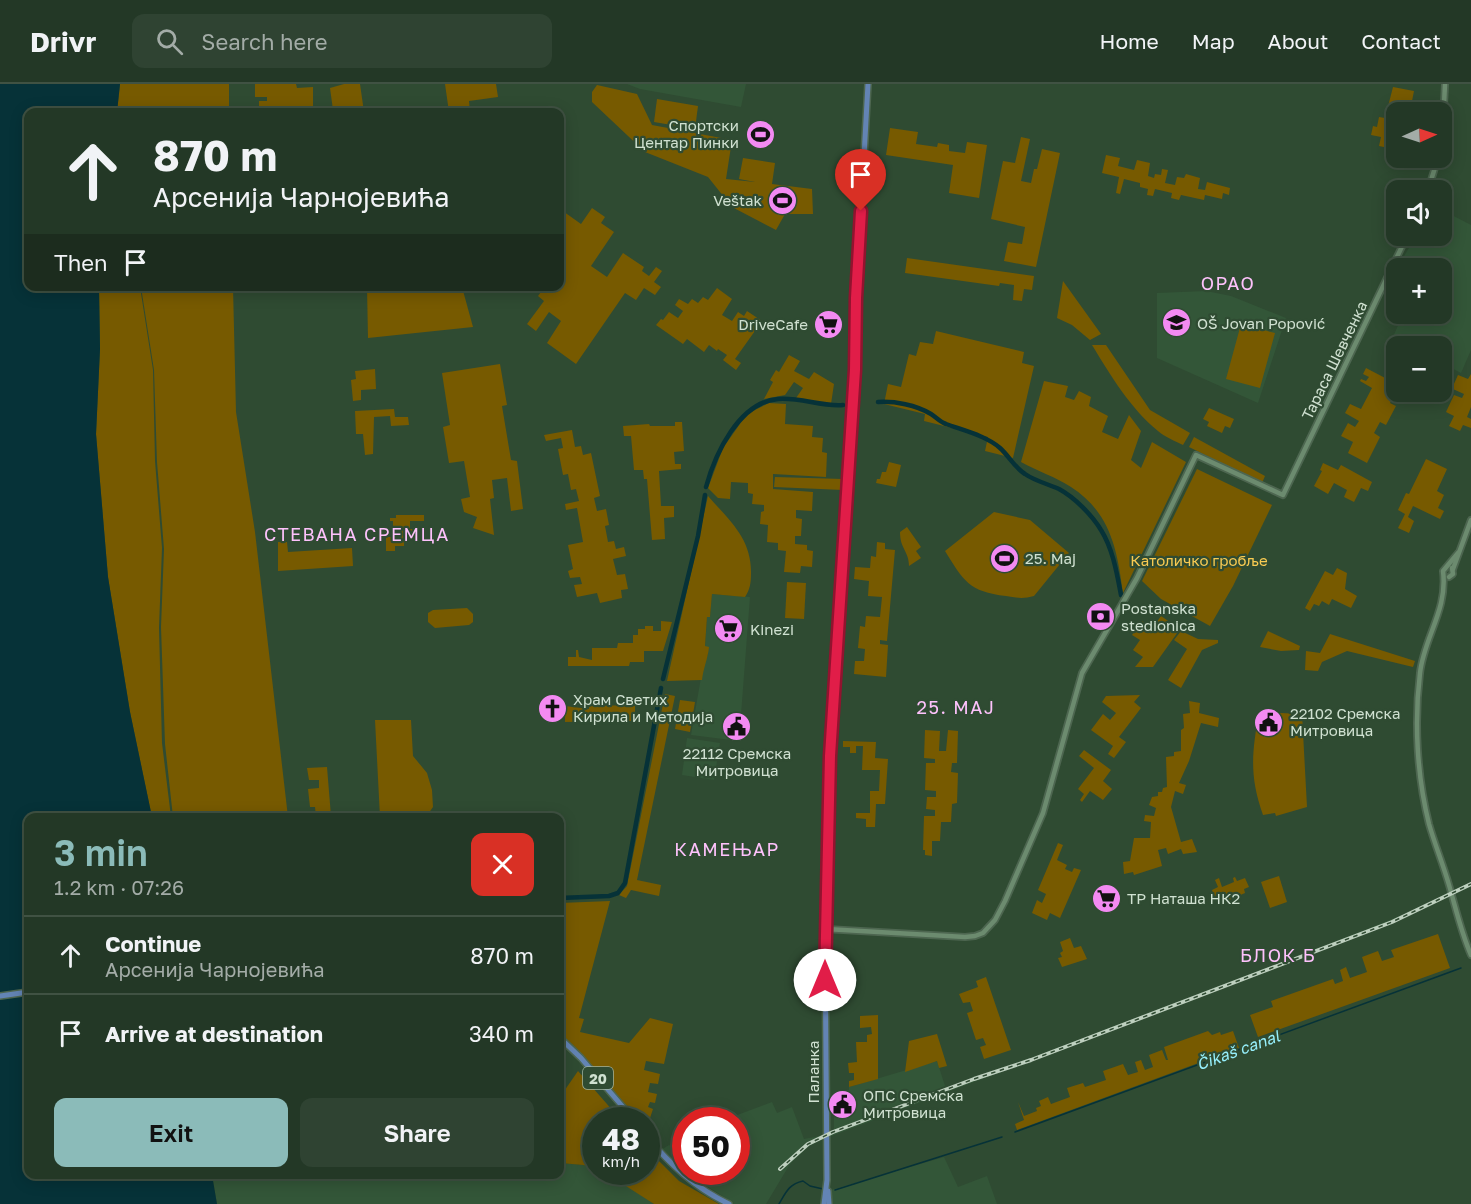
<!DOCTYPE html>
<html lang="en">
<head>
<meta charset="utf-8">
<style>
  body { margin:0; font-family:"Golos Text",sans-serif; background:#2f4332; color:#f1f3f6; height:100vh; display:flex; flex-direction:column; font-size:22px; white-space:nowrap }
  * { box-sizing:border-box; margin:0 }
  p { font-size:20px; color:#a3aca7 }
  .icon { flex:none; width:33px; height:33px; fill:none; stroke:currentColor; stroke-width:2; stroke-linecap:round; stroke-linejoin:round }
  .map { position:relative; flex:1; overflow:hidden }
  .drawer { position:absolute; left:24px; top:729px; width:540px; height:366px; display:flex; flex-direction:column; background:#233826; border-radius:12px; box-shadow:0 3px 15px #0003,0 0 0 2px #405243 }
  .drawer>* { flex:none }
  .guide { position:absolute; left:24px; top:24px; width:540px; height:183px; border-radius:12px; box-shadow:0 3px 15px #0003,0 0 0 2px #405243; background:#233826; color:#f1f3f6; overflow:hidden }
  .needle { width:39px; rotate:87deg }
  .controls { position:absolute; left:1386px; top:18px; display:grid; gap:12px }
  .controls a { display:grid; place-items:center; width:66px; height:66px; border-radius:12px; background:#233826; box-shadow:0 3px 15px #0003,0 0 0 2px #405243; font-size:30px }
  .speed { position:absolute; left:582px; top:1023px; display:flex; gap:12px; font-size:30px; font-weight:700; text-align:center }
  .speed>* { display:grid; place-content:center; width:78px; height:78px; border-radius:50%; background:#233826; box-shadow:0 3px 15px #0003,0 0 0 2px #405243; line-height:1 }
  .speed small { font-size:15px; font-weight:400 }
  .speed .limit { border:9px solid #d22; background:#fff; color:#111 }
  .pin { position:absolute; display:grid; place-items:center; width:51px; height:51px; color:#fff; margin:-62px -26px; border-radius:50% 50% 50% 0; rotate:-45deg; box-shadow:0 0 6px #0007 }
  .pin .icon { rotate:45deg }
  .me { position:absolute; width:66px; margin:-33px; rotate:0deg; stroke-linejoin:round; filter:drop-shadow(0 0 4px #0008) }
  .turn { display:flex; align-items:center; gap:21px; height:126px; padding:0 30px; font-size:27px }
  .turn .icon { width:78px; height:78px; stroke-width:2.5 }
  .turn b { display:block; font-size:42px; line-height:51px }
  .then { display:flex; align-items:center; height:57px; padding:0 30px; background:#0003; gap:12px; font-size:22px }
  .round { display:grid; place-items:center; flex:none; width:63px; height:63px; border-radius:12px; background:#2f4332 }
  .head { display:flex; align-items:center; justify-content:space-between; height:102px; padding:0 30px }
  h1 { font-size:36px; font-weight:600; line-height:45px; color:#8bbbb9 }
  .button { display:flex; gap:12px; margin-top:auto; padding:12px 30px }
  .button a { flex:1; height:69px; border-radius:12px; background:#8bbbb9; color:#111; font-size:24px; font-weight:600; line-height:69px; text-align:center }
  .button a+a { background:#2f4332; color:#f1f3f6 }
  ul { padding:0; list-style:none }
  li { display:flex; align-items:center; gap:18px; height:78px; padding:0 30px; border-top:2px solid #405243 }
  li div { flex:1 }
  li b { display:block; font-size:22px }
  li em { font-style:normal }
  header { display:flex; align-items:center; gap:36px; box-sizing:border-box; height:84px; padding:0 30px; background:#233826; border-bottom:2px solid #405243 }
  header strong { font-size:28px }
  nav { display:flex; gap:33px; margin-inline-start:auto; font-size:21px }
  .search { width:420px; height:54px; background:#2f4332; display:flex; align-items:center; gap:15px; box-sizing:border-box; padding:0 21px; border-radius:12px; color:#a3aca7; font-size:22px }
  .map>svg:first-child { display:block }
  .built { fill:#335638 }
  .green { fill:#775a00 }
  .water { fill:#063238 }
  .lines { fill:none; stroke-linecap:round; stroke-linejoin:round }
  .stream { stroke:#063238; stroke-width:1.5 }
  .canal { stroke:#063238; stroke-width:4.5 }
  .minor-casing { stroke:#4d6650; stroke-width:8 }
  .major-casing { stroke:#4d6650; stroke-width:8 }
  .minor { stroke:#6c8b6f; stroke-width:4.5 }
  .major { stroke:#6384b4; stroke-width:5 }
  .rail-casing { stroke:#bdcfbe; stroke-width:4 }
  .rail { stroke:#2f4b32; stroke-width:1.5; stroke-dasharray:4.5; stroke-linecap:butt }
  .route-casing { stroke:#92132f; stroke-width:15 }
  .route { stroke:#e11d48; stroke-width:10 }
  .labels { text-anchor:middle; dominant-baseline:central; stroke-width:4.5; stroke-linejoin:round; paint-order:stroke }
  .shield { fill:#2f4b32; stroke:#a0b4a1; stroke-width:1.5 }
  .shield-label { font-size:14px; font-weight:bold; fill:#d0e1d1 }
  .poi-label { font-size:15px; fill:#d0e1d1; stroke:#2f4b32; text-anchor:start }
  .street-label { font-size:15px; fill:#d0e1d1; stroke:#2f4b32 }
  .park-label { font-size:15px; fill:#f9cb52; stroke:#2f4b32 }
  .water-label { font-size:16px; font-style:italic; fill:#96effb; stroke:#2f4b32 }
  .quarter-label { font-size:18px; letter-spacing:1.5px; fill:#fec2fc; stroke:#2f4b32 }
</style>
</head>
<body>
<header>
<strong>Drivr</strong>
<div class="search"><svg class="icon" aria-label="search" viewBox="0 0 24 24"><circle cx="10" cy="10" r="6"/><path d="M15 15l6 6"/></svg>Search here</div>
<nav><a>Home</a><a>Map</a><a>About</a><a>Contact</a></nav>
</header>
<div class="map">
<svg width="1471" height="1120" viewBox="0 0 1471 1120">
  <rect width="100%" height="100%" fill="#2f4b32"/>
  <!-- built -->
  <g class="built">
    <polygon points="627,0 746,0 741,23 640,5"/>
    <polygon points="1442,126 1471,141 1471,266 1461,289 1442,279 1442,262 1411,262 1393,253 1403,230 1442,230 1442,184 1397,184 1416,152 1442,152"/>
    <polygon points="1206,207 1231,212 1286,234 1258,319 1157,274 1157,209"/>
    <polygon points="712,510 750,513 739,657 691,651 703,582 708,570 705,563 707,533 710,532"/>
    <polygon points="687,654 720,659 714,696 682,691"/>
    <polygon points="1471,798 1471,802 1395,838 821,1056 809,1062 790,1080 766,1120 732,1120 734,1119 685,1089 661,1066 669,1061 685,1070 686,1088 736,1088 736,1036 724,1036 772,1018 777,1029 792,1023 804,1055 820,1052 834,1046 834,1008 849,1006 849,1003 937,977 945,1002 843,1043 1034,973 1365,846 1407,829"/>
    <polygon points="944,1073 958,1103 987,1092 997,1120 833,1120 831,1106"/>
    <polygon points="560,1079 583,1081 595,1084 596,1088 604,1088 615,1093 654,1120 217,1120 212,1091 507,1091 505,1097 516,1091 560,1090"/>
  </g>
  <!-- green -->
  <g class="green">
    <polygon points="120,0 229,0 229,28 117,28"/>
    <polygon points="255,0 296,0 297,4 313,3 313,23 304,23 304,28 259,28 259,17 267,17 267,13 255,13"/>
    <polygon points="344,0 360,0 364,28 351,28 349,23 333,26 330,4"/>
    <polygon points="445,0 496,0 498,13 469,17 470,28 449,28"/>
    <polygon points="597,1 637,10 652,41 732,56 726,95 755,98 739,95 743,74 775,79 772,100 812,105 813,130 785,130 776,146 732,123 708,93 645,68 592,18 592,8"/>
    <polygon points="1393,3 1414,7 1412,17 1424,19 1422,27 1396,28 1397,75 1391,74 1393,65 1379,62 1381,53 1371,51 1373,42 1377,43 1379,33 1385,34"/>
    <polygon points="657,15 698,22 695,45 654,38"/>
    <polygon points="890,44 918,48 916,60 937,63 938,59 949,61 949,67 965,69 967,58 987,61 979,114 949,109 953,81 886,71"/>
    <polygon points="1021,53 1030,55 1021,97 1031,99 1034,85 1037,85 1042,65 1060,69 1036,183 1004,177 1008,158 1022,160 1025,143 991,135 1003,77 1015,79"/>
    <polygon points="1106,71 1120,74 1118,82 1134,86 1137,76 1150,79 1148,92 1154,94 1155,90 1161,91 1162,85 1168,86 1165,99 1175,101 1177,93 1184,94 1186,90 1200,94 1198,105 1205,106 1207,98 1230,104 1229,111 1223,109 1222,115 1205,111 1204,116 1181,111 1179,116 1171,114 1172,109 1155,105 1153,112 1147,111 1148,105 1140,103 1140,99 1124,95 1120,110 1116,109 1119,93 1102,89"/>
    <polygon points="592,124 605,133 601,139 614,148 591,182 607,193 623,169 644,183 642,187 649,192 656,183 662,187 654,198 661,203 655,211 644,204 636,216 625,209 576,280 547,259 561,237 549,228 536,247 527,240 544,217 538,212 541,208 534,203 560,202 560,125 581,140"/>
    <polygon points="907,174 1034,192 1032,206 1024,205 1022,217 1013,216 1014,201 1000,199 999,202 905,189"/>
    <polygon points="1063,197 1101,250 1090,256 1072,241 1057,234"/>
    <polygon points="99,203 140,203 153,286 155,377 162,464 159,544 162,659 171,733 152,733 130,628 108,493 96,350 100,265"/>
    <polygon points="141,203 233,203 236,328 255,448 288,733 173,733 165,660 161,543 164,465 157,378 154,286"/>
    <polygon points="367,203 462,203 473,243 368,254"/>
    <polygon points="717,204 732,215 722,231 732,237 738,228 744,232 747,227 762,237 735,275 741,279 736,286 723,276 727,271 718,265 717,267 709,261 704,268 687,255 683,260 656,241 661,235 663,236 669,228 678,234 683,227 675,221 679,215 688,220 692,215 698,219 703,213 708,216"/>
    <polygon points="1241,240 1275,249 1260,304 1226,295"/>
    <polygon points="936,247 1024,268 1022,279 1034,282 1013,374 985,367 988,353 924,337 925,330 884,320 888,300 901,303 909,270 916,272 920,258 933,260"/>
    <path d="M1092,261H1106L1150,326L1190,349L1183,361C1175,357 1165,353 1158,347C1130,324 1111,292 1092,261Z"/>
    <polygon points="789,271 800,277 794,287 809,295 814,288 834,300 831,320 796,314 803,304 794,298 785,311 764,315 773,298 770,296 776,286 779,288"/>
    <polygon points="500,280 507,321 502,322 511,376 517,377 523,425 511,427 507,394 492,396 494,414 490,415 494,451 473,444 477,433 464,428 461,415 470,413 464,377 449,379 443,343 450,341 442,289"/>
    <polygon points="1366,284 1389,296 1394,288 1396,289 1396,308 1402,308 1400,311 1396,309 1390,319 1396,322 1386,341 1380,338 1374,349 1380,353 1367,379 1348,369 1353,358 1341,352 1348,339 1355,343 1359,337 1345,329 1350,320 1361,325 1372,304 1360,297 1361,295 1366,297 1369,293 1363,290"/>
    <polygon points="375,285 376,305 361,306 361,316 353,317 351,296 356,295 355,287"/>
    <polygon points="1471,290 1471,323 1467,333 1471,335 1471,344 1463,341 1460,347 1449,342 1454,332 1446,328 1454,311 1462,314 1464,310 1444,301 1445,299 1453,302 1458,291 1468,295"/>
    <path d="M1044,297L1068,302L1065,313L1074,316L1079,307L1091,313L1089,322L1108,332L1102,348L1118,355L1129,331L1141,347L1131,376L1141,384L1152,358L1186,378L1123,509C1117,466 1111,429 1071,403C1056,393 1037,387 1021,378Z"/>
    <polygon points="769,319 786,320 785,340 813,342 812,353 823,354 822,368 827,369 826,393 773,390 773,405 813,408 812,427 796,426 796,434 802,435 801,452 795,452 795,460 807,461 807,466 813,467 812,483 801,482 800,489 784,488 786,467 778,466 778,459 767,458 768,441 760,440 761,428 764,427 764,421 752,420 753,410 748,409 748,399 731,398 730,415 718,414 708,404 723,364 747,330"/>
    <polygon points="1209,324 1234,335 1230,344 1225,342 1222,349 1207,342 1209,338 1203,335"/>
    <polygon points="394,325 395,333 408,333 409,341 391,342 390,332 374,333 373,370 365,371 363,350 356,350 355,327"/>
    <polygon points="675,338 682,338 684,367 674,368 675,380 681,380 681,385 659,387 661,422 674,422 674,433 664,434 665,455 652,456 647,395 644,395 643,386 634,386 631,352 624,352 623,342 649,340 650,342 675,342"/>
    <polygon points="572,346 575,363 581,362 583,371 591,369 600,412 594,414 597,427 606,425 609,441 605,442 608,458 614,457 616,465 624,463 626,472 613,475 617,491 625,490 628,505 621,506 622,514 600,519 597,509 577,513 574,501 582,500 580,493 570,494 568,487 573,485 568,461 583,458 577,424 566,426 565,420 579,417 576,405 571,406 568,390 563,391 558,365 563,364 561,354 546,357 544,351"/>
    <polygon points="1194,353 1265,392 1262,399 1189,363"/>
    <polygon points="1426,375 1447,385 1437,407 1444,411 1438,424 1444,427 1440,435 1413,422 1408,433 1414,437 1409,449 1398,444 1405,430 1398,426 1406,409 1409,410"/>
    <polygon points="889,378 901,381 896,403 876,399 877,395 880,395 882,388 886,388"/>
    <polygon points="1323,379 1338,386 1341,381 1372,398 1368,407 1361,404 1354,418 1344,413 1347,406 1334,399 1328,410 1314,402 1322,387 1320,386"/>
    <polygon points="1197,385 1272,421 1233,502 1210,542 1161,515 1142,497"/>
    <polygon points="775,393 843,395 843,406 774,403"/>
    <path d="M708,412C730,437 752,455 751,490C751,498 750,506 745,513L712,510L710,533H707L705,562L709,563C708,574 703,585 702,596L667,597Z"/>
    <path d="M994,428L1030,436L1069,469L1034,512C1024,515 1016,514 1006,512C969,508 963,496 945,467Z"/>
    <polygon points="396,431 424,431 424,437 410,437 410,445 416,445 416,454 411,454 410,449 404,449 404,462 395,462 395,467 386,467 386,453 396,453 396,447 393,447 393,437 390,437 390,434 396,434"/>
    <path d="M907,443L921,463L916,467L921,474L909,482C909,467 900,465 900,448Z"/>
    <polygon points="278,458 287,458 288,468 352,464 353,482 278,487"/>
    <polygon points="877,458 885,459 885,465 895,466 887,557 880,556 880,560 888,561 886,593 854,590 855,577 864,577 865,565 858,564 860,542 865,543 866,532 880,533 882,513 868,512 869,497 854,495 855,483 870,484 871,472 876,473"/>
    <polygon points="1337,484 1347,489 1345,505 1357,512 1351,524 1332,515 1329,521 1322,517 1319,522 1314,520 1310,527 1305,524 1325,487 1333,491"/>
    <polygon points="787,498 806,499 804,535 785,534"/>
    <polygon points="467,524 473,530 473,538 469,541 435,544 428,538 428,529 433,526"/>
    <polygon points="1161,532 1180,545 1153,583 1135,583 1143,573 1133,566 1140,556 1132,551 1142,537 1152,545"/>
    <polygon points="661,537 672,538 663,567 644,567 644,578 630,578 629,582 568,582 568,573 576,573 576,566 578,566 579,573 592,576 592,564 617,564 618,559 633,559 633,551 638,551 638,545 645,545 645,542 653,542 653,547 661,547"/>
    <polygon points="1181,547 1198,555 1218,556 1218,559 1202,566 1181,604 1168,596 1187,565 1174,556"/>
    <polygon points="1268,547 1300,562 1299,566 1281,567 1260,563"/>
    <polygon points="1330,550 1415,577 1413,583 1347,567 1322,578 1318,587 1305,586 1306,567 1320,569"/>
    <polygon points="665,610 675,612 637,796 661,801 659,812 631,806 626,814 619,811 627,802"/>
    <polygon points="1140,611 1134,618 1141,624 1119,653 1126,658 1114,674 1108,670 1113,662 1091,646 1103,630 1110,636 1116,629 1102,618 1106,612"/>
    <polygon points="680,616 695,618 690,648 675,645"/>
    <polygon points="1189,617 1200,619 1199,629 1219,634 1218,643 1201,639 1189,677 1179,699 1186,701 1183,710 1175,707 1171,723 1181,758 1192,755 1197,768 1183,770 1181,765 1168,770 1166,764 1158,766 1162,782 1134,791 1133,788 1124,790 1123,778 1130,777 1134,754 1150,754 1151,738 1144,737 1145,731 1154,732 1156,724 1149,721 1152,713 1158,712 1158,708 1162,708 1163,704 1167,703 1166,673 1174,672 1174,668 1181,667 1181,646 1184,644 1183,630 1190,629"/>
    <polygon points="635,621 635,637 565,638 565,622 589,625 589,622"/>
    <path d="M1259,628L1302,630L1307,723L1276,732L1275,729L1263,731C1249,691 1252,669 1259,628Z"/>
    <polygon points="375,636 411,636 413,672 427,689 432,706 433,723 426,733 380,733"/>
    <polygon points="925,646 940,647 939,667 946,667 948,646 958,647 957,679 952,679 951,688 958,689 957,719 952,720 951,738 941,738 940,757 932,757 932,772 925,771 925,766 923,766 924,732 935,732 935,726 926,725 927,713 936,713 936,707 925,706 926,679 935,679 935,675 924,674"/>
    <polygon points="843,657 876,658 875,674 888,675 885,720 876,720 875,743 866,743 866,735 856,734 856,729 870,729 870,707 879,707 880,686 862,686 863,662 856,662 856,669 850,669 850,663 843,663"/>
    <polygon points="1084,666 1111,686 1103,697 1112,705 1103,716 1090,707 1082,718 1080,716 1084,710 1078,705 1094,684 1079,672"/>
    <polygon points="327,683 331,732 316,733 315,723 310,723 308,705 319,704 319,696 309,696 307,684"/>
    <polygon points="1058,759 1063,761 1057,776 1067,781 1065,785 1072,788 1074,784 1081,786 1060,834 1050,829 1047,836 1032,829 1037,816 1042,819 1046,810 1038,806"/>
    <polygon points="1279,792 1287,818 1270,824 1261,798"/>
    <polygon points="1235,793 1237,797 1245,794 1249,803 1244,805 1245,809 1229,816 1228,812 1224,813 1223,810 1215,814 1212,806 1218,803 1215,796 1219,794 1222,803 1234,798 1233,794"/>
    <polygon points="610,817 579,934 584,935 580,948 629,959 650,934 673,940 664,980 646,977 644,986 660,990 658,1000 650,999 648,1008 657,1010 655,1019 650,1018 648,1023 653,1025 647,1043 646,1036 639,1036 575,963 560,949 560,819"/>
    <polygon points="1438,850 1450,884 1258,953 1250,931 1273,923 1271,917 1333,895 1335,900 1343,897 1340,886 1346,883 1350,894 1367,888 1362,873 1378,867 1382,877 1394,873 1391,866"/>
    <polygon points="1070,854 1074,864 1081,862 1087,875 1062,883 1058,874 1062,873 1060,869 1063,867 1060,858"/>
    <polygon points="986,893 1011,966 984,975 980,963 986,961 983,954 976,956 967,929 973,927 970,918 963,919 959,910 978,903 976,897"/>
    <polygon points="878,931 878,995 849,1003 849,997 854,996 854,989 849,989 848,979 857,978 856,958 867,958 867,951 872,950 871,943 860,944 860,932"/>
    <polygon points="1208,947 1212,951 1220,948 1221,951 1233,947 1239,964 1017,1046 1015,1040 1024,1036 1018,1018 1024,1032 1037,1027 1036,1024 1041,1022 1039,1017 1048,1013 1051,1020 1070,1013 1067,1004 1083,999 1085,1003 1106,996 1103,987 1123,980 1128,991 1138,988 1135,978 1141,976 1145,986 1153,983 1149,971 1162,966 1166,976 1168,976 1164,963"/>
    <polygon points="937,950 947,982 939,984 937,977 905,988 909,957"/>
    <polygon points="578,987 621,1036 596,1036 595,1084 583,1081 560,1079 560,1013"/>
    <polygon points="647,1065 679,1097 719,1120 654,1120 604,1088 646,1088"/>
  </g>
  <!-- water -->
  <polygon class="water" points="0,0 120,0 117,28 28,28 28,202 99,203 100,265 96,350 108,493 130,628 152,733 28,734 28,1090 212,1091 217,1120 0,1120"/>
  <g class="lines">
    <!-- stream -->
    <g class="stream">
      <polyline points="1015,1048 1461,884"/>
      <polyline points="835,1106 1002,1053"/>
      <path d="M779,1120C786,1108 789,1100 803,1097L810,1102L823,1105"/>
    </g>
    <!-- canal -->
    <g class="canal">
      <path d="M878,318C895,317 916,321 931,330C936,333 940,338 946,340C962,346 987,352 1000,364C1009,372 1014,383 1025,390C1035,397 1048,400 1059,405C1074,413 1092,431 1101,446C1113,465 1117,490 1121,511"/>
      <path d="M706,403C715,370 739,318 778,315C800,313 822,323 843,321"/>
      <polyline points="663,595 698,452 705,411"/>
      <polyline points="560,814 609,812 618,809 625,799 661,604"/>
    </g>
    <defs>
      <g id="minor">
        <polyline points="1442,61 1445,0"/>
        <polyline points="1428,106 1438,74"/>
        <path d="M1458,469L1443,487C1448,526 1424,553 1420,589C1414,638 1417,692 1429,740C1435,761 1443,780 1449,801C1456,825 1461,848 1471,871"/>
        <polyline points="1453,485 1471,436"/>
        <polyline points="1449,493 1453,490 1452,484"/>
        <polyline points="826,845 965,853 975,852 983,849 995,836 1005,817 1043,729 1082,589 1137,494 1196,371 1283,411 1407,152"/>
      </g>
      <g id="major">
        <polyline points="0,912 28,908"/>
        <polyline points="560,954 581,974 634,1036"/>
        <path d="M646,1052C670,1080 695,1104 729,1120"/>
        <polyline points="828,1107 829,1120"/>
        <polyline points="824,1120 827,1096 825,854 830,672 855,286 857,199 868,0"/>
      </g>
    </defs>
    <!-- minor casing -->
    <use href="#minor" class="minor-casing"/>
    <!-- major casing -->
    <use href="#major" class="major-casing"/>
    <!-- minor -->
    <use href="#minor" class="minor"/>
    <!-- major -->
    <use href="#major" class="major"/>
    <defs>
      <polyline id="rail" points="780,1085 808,1060 833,1048 974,995 1031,976 1392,838 1471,800"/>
    </defs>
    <!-- rail casing -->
    <use href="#rail" class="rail-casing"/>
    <!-- rail -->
    <use href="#rail" class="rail"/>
  </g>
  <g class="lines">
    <defs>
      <polyline id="route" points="825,896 830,672 855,286 856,214 861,127"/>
    </defs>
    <!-- route casing -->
    <use href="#route" class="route-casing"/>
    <!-- route -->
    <use href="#route" class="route"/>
  </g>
  <!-- icons -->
  <defs>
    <symbol id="stadium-disc" viewBox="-11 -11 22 22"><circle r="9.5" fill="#f38af2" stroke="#2f4b32"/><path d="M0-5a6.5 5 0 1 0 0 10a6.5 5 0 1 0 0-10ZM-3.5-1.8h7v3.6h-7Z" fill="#111"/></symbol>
    <symbol id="school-disc" viewBox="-11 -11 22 22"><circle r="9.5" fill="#f38af2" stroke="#2f4b32"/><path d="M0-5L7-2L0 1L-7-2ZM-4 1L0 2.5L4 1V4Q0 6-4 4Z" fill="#111"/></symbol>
    <symbol id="supermarket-disc" viewBox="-11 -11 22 22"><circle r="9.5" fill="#f38af2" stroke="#2f4b32"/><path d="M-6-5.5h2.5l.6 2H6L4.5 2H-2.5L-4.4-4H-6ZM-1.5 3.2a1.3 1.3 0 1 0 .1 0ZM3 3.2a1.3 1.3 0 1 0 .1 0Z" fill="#111"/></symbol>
    <symbol id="bank-disc" viewBox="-11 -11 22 22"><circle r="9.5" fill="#f38af2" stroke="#2f4b32"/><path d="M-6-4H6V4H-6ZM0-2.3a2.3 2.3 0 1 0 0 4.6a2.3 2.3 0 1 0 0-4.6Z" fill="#111"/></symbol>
    <symbol id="church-disc" viewBox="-11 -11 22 22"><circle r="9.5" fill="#f38af2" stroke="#2f4b32"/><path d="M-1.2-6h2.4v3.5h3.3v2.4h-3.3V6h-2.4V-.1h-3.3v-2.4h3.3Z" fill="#111"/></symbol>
    <symbol id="civic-disc" viewBox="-11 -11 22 22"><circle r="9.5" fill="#f38af2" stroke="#2f4b32"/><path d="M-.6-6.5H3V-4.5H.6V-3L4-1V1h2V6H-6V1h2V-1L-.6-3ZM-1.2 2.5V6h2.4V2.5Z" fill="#111"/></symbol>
  </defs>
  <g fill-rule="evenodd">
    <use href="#stadium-disc" x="744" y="34" width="33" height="33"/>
    <use href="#stadium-disc" x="766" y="100" width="33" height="33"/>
    <use href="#school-disc" x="1160" y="222" width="33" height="33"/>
    <use href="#supermarket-disc" x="812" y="224" width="33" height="33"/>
    <use href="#stadium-disc" x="988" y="458" width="33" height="33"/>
    <use href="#bank-disc" x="1084" y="516" width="33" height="33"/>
    <use href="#supermarket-disc" x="712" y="528" width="33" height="33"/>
    <use href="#church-disc" x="536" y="608" width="33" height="33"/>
    <use href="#civic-disc" x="1252" y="622" width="33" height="33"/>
    <use href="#civic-disc" x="720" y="626" width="33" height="33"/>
    <use href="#supermarket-disc" x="1090" y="798" width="33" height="33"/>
    <use href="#civic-disc" x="826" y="1004" width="33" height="33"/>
  </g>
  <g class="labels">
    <!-- shield labels -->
    <rect class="shield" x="583" y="983" width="30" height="22" rx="4.5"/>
    <g class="shield-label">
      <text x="598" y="994">20</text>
    </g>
    <!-- poi labels -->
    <g class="poi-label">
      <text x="739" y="41" text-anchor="end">Спортски<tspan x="739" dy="17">Центар Пинки</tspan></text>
      <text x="762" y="116" text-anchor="end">Veštak</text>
      <text x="1197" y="239">OŠ Jovan Popović</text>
      <text x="808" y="240" text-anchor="end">DriveCafe</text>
      <text x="1025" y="474">25. Maj</text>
      <text x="1121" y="524">Postanska<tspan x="1121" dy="17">stedionica</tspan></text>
      <text x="750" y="545">Kinezi</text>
      <text x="573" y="615">Храм Светих<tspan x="573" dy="17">Кирила и Методија</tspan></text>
      <text x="1290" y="629">22102 Сремска<tspan x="1290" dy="17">Митровица</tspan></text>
      <text x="737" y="669" text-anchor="middle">22112 Сремска<tspan x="737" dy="17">Митровица</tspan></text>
      <text x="1127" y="814">ТР Наташа НК2</text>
      <text x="863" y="1011">ОПС Сремска<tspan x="863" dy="17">Митровица</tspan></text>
    </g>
    <!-- street labels -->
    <g class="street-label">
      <text transform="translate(1334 276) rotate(-64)">Тараса Шевченка</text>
      <text transform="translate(813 988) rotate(-90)">Паланка</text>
    </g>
    <!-- park labels -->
    <g class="park-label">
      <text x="1199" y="476">Католичко гробље</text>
    </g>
    <!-- water labels -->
    <g class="water-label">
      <text transform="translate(1238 966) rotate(-20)">Čikaš canal</text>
    </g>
    <!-- quarter labels -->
    <g class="quarter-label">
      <text x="1228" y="199">ОРАО</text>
      <text x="357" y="450">СТЕВАНА СРЕМЦА</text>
      <text x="956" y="623">25. МАЈ</text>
      <text x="727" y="765">КАМЕЊАР</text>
      <text x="1278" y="871">БЛОК Б</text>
    </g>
  </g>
</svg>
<div class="controls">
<a><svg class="needle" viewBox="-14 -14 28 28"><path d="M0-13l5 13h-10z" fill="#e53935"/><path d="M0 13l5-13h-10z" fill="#a3aca7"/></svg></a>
<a><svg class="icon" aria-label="sound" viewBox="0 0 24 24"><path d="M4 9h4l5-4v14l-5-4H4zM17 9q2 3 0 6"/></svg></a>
<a>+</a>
<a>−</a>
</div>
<div class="speed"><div>48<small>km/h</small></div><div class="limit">50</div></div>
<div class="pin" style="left:861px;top:127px;background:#d93025"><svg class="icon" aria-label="arrive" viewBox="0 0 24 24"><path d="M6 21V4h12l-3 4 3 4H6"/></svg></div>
<svg class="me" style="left:825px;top:896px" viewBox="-20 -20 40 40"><circle r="19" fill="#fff"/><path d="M0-13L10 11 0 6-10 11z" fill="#e11d48"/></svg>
<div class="guide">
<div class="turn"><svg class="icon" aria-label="ahead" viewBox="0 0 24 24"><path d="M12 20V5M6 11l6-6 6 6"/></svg><div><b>870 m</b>Арсенија Чарнојевића</div></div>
<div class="then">Then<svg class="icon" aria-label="arrive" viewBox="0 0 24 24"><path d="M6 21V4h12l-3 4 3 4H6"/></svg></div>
</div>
<section class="drawer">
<div class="head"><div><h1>3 min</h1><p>1.2 km · 07:26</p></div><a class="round" style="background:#d93025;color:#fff"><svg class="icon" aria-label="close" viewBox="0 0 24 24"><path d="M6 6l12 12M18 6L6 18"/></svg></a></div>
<ul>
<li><svg class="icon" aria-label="ahead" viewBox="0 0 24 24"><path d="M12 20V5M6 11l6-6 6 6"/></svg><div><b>Continue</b><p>Арсенија Чарнојевића</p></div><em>870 m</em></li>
<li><svg class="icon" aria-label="arrive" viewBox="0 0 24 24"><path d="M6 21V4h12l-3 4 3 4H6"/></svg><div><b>Arrive at destination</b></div><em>340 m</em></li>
</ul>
<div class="button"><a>Exit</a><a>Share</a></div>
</section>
</div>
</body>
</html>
